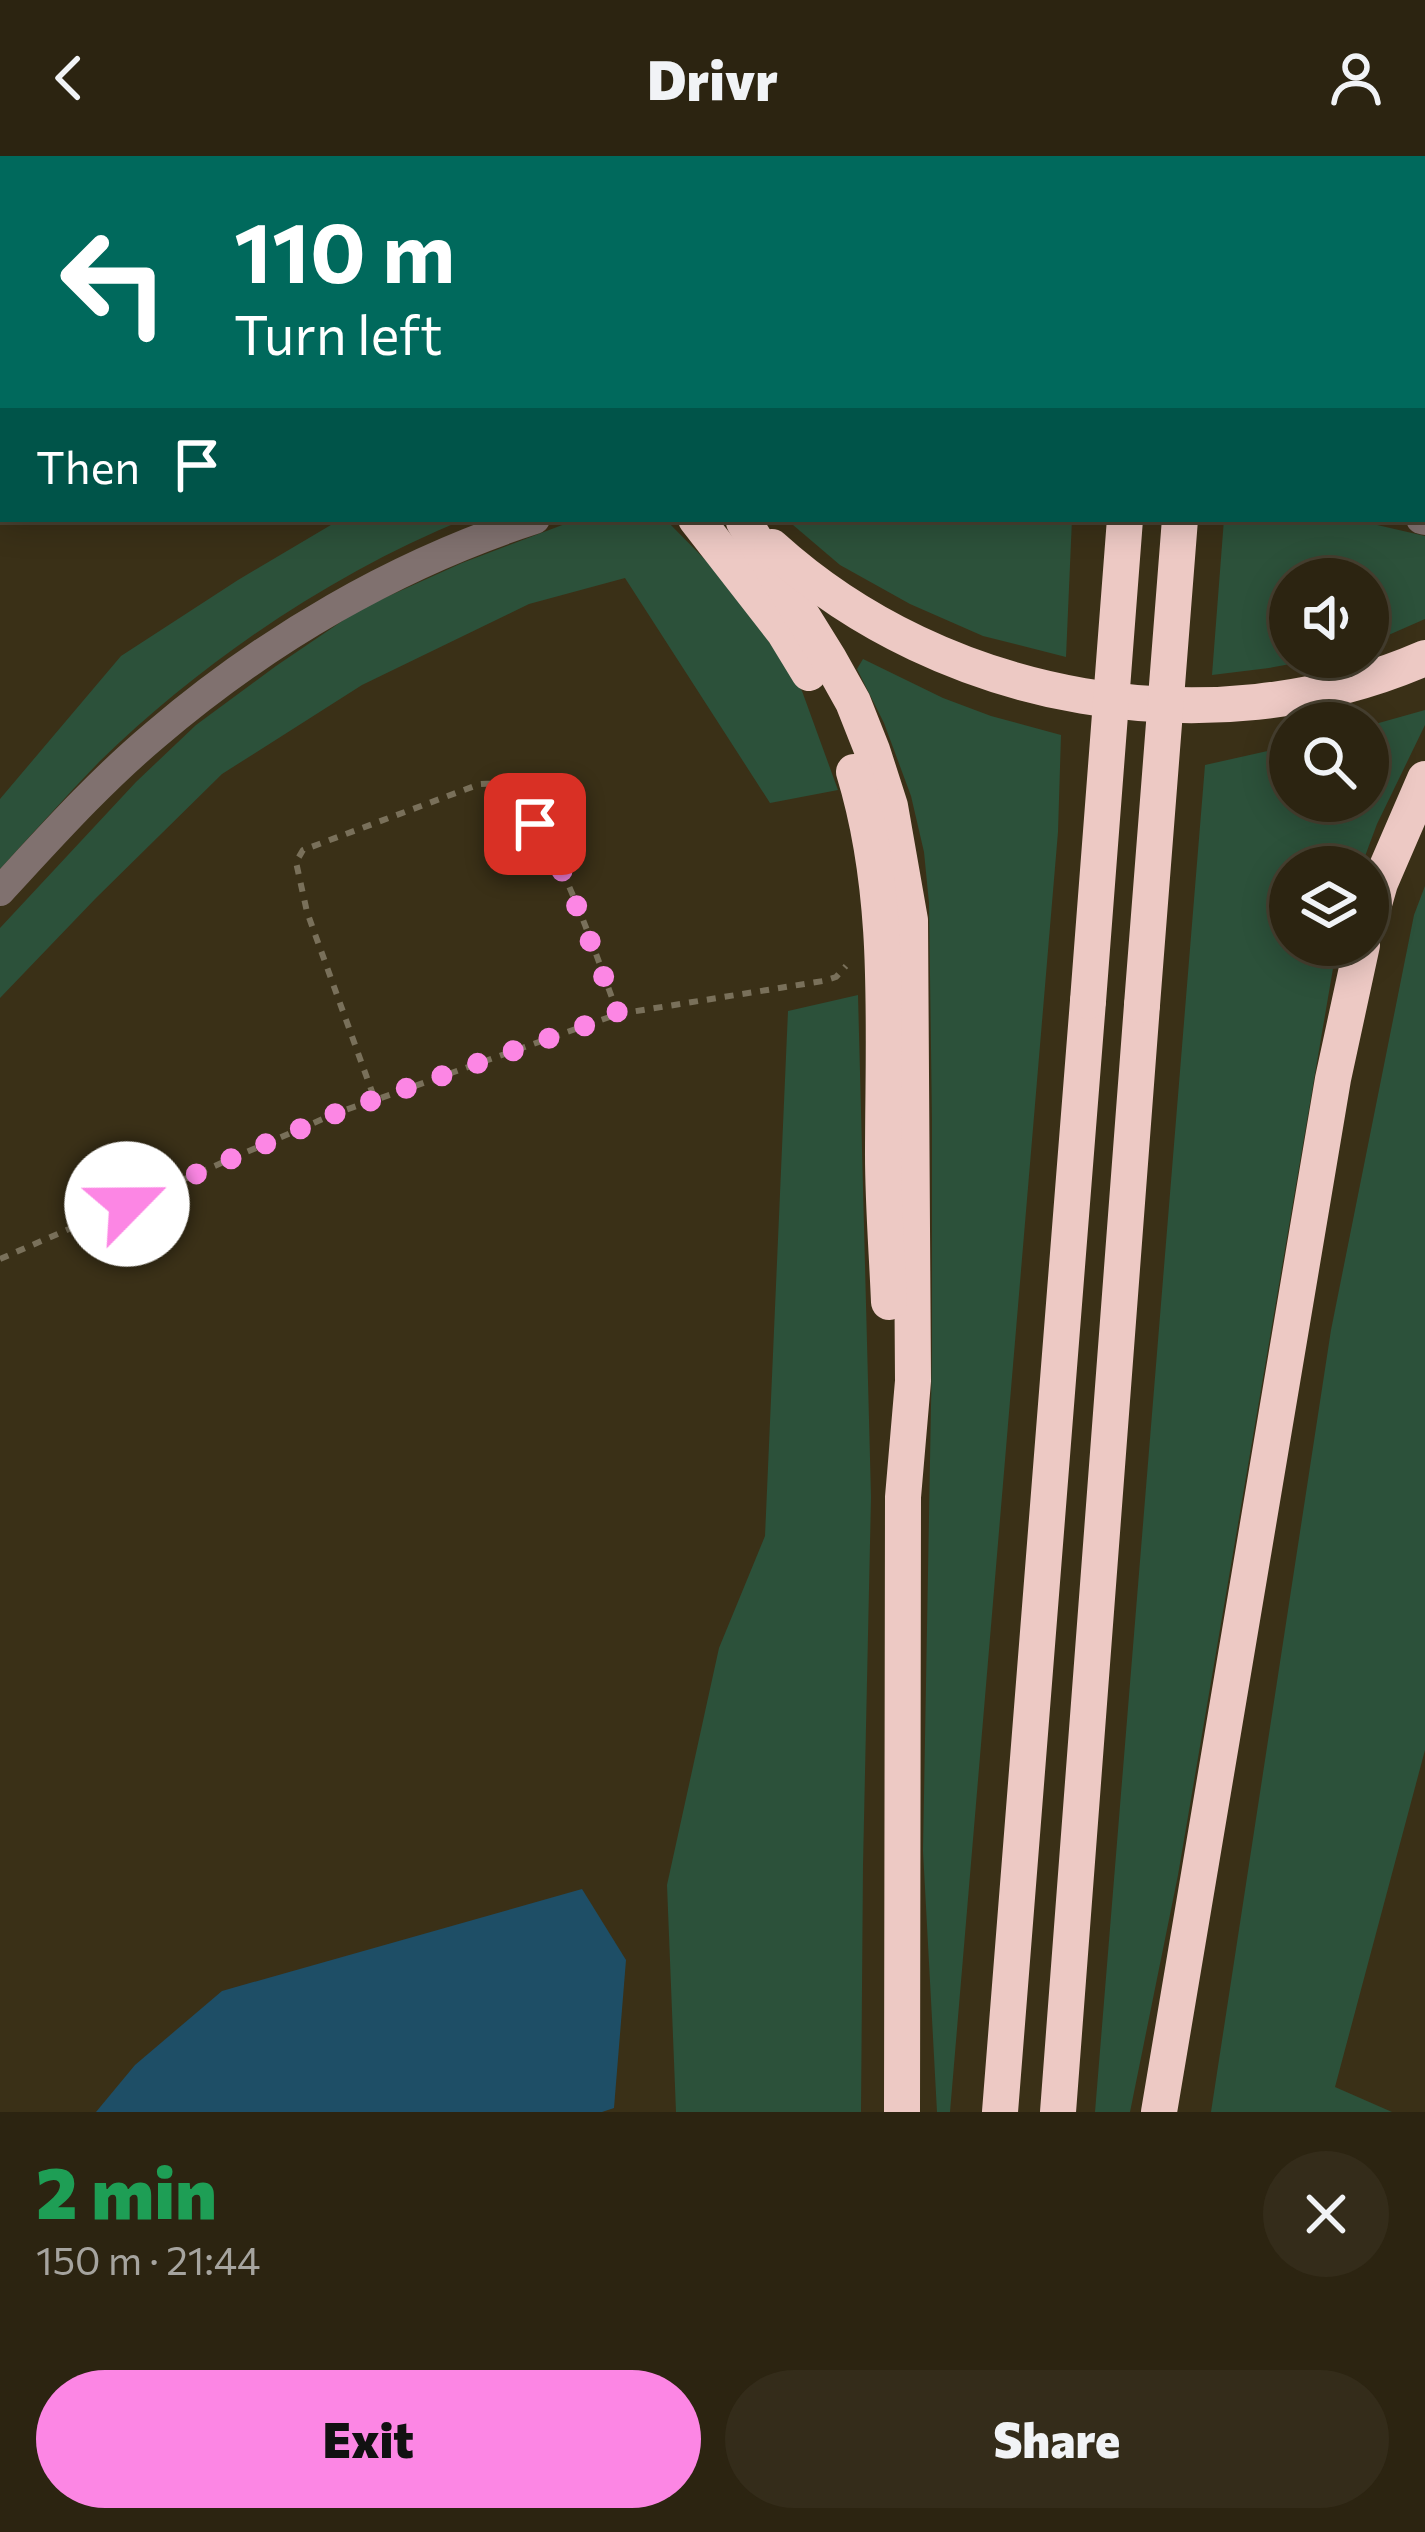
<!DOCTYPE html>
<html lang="en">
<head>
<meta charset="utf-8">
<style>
  body { margin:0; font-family:Commissioner,sans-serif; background:#342c1a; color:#f1f3f6; height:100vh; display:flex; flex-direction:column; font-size:45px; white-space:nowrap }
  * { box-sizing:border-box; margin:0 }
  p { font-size:39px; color:#a6a49f }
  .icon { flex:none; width:66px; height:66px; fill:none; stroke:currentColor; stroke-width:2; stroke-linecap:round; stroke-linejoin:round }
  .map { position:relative; height:1956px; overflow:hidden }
  .drawer { display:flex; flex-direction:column; background:#2c2411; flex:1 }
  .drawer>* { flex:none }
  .hud { position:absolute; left:0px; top:0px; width:1425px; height:366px; box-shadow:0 6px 30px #0003,0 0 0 3px #484131; background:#00695c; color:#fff; overflow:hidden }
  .fabs { position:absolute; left:1269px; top:402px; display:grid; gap:24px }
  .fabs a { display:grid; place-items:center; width:120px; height:120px; border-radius:50%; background:#2c2411; box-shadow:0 6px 30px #0003,0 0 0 3px #484131; font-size:60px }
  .pin { position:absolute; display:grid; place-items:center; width:102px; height:102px; color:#fff; margin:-51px; border-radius:24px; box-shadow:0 6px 18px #0006 }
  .me { position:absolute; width:132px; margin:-66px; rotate:67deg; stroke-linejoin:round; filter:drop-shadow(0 0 9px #0008) }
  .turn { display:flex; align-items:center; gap:42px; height:252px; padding:0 36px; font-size:54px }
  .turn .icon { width:156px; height:156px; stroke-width:2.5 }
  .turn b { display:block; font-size:84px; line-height:102px }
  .then { display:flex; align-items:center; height:114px; padding:0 36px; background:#0003; gap:24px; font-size:45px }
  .round { display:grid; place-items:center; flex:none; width:126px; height:126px; border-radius:63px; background:#342c1a }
  .headline { display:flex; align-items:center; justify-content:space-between; height:204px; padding:0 36px }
  h1 { font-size:72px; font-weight:800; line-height:90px; color:#1e9e55 }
  .action { display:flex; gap:24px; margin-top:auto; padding:24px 36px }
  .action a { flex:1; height:138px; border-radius:72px; background:#fc86e4; color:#111; font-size:48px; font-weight:800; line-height:138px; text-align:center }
  .action a+a { background:#342c1a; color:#f1f3f6 }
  header { display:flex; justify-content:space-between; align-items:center; height:156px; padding:0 36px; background:#2c2411; font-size:54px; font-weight:800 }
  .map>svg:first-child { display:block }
  .green { fill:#2c513a }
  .water { fill:#1e4e66 }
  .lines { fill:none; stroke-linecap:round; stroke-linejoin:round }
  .path { stroke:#79705a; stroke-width:6; stroke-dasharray:9 9; stroke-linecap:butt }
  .tertiary { stroke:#80716f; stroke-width:30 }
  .motorway { stroke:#edc9c4; stroke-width:36 }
  .motorway-bridge { stroke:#edc9c4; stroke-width:36 }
  .route { stroke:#fc86e4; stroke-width:21; stroke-dasharray:0 37.8 }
</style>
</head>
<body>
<header><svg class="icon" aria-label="back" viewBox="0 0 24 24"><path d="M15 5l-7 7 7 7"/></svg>Drivr<svg class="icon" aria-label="person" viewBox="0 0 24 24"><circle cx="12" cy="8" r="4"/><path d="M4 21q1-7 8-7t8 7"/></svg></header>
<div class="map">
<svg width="1425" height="1956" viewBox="0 0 1425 1956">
  <rect width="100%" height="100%" fill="#3a3017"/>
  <!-- green -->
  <g class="green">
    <polygon points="0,0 312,0 317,3 6,3"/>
    <polygon points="603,0 1099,0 1098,3 603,3"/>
    <polygon points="1422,49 1425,50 1425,342 1422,341"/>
    <path d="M341,363H465C331,418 204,504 100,605C66,640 33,677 0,713V643L121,500L238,424Z"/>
    <polygon points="592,363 665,363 733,432 802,535 838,634 770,647 625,422 529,448 362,529 222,618 96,742 0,842 0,772 136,626 196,569 276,510 360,453 462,407 565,368"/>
    <polygon points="786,363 1072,363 1066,501 983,480 910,448 840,409"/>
    <polygon points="1224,363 1351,363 1425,380 1425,463 1368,488 1368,423 1290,423 1290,501 1328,501 1269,512 1212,519"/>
    <polygon points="863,503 943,542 991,560 1061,579 1058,676 950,1956 937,1956 923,1695 932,1194 932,965 929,747 924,696 911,640 884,567 857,513"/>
    <polygon points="1425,554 1425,569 1377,668 1361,711 1290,711 1290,789 1337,789 1178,1719 1130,1956 1095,1956 1205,609 1290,590 1290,645 1368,645 1368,570"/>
    <polygon points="1425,730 1425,1594 1335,1931 1392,1956 1211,1956 1331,1174 1414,759"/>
    <polygon points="858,839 871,1341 863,1709 861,1956 676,1956 667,1729 719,1492 765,1380 788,855"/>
  </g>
  <!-- water -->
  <polygon class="water" points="582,1733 626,1804 614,1952 602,1956 96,1956 135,1909 222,1835"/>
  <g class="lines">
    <!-- path -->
    <g class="path">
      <polyline points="618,858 823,825 836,821 846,810"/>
      <path d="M0,1103L339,956L375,944L618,858C596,800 555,670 507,634C498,628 491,627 480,628L303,694L296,706L307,756L375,944"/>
    </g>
    <!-- tertiary -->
    <g class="tertiary">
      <polyline points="1421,363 1425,364"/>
      <path d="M0,735C50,681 99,626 155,579C266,484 396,408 535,363"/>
    </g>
    <!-- motorway -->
    <g class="motorway">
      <polyline points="332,0 337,3"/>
      <polyline points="387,0 391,3"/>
      <polyline points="566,0 567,3"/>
      <polyline points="1153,3 1153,0"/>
      <polyline points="1207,3 1207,0"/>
      <polyline points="696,363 784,476 809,517"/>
      <polyline points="744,366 829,503 853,546 872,594 890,650 910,764 913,1225 903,1341 902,1956"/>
      <path d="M772,391C944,547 1211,595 1425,502"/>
      <path d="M854,616C892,740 883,871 883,999C883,1048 887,1097 889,1146"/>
      <polyline points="1368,769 1380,727 1425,623"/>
      <polyline points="1000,1956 1088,845"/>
      <polyline points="1058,1956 1142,849"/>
      <polyline points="1159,1956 1333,923 1362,789"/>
    </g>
    <!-- motorway-bridge -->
    <g class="motorway-bridge">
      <polyline points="1088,845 1125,363"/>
      <polyline points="1142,849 1180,363"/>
    </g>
  </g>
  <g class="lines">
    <!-- route -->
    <polyline class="route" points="127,1048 339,956 618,858 566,722 535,668"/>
  </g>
</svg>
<div class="fabs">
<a><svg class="icon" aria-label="sound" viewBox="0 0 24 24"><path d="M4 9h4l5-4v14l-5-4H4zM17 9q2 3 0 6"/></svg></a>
<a><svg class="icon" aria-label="search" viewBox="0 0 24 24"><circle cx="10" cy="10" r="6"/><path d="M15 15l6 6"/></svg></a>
<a><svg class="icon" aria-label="layers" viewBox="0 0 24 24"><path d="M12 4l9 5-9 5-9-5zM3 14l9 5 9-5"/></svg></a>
</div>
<div class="pin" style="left:535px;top:668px;background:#d93025"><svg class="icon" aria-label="arrive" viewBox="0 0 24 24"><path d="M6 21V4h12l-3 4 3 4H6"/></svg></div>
<svg class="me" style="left:127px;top:1048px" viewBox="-20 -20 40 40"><circle r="19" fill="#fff"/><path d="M0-13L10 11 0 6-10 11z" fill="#fc86e4"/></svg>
<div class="hud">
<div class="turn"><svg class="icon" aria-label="left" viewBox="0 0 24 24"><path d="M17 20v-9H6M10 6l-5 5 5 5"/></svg><div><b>110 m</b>Turn left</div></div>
<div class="then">Then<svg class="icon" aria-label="arrive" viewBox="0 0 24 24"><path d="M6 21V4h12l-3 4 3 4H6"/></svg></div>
</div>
</div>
<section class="drawer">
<div class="headline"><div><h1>2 min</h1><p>150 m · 21:44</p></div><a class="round"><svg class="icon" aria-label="close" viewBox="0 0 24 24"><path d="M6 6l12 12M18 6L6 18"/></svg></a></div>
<div class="action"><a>Exit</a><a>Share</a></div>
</section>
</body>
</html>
